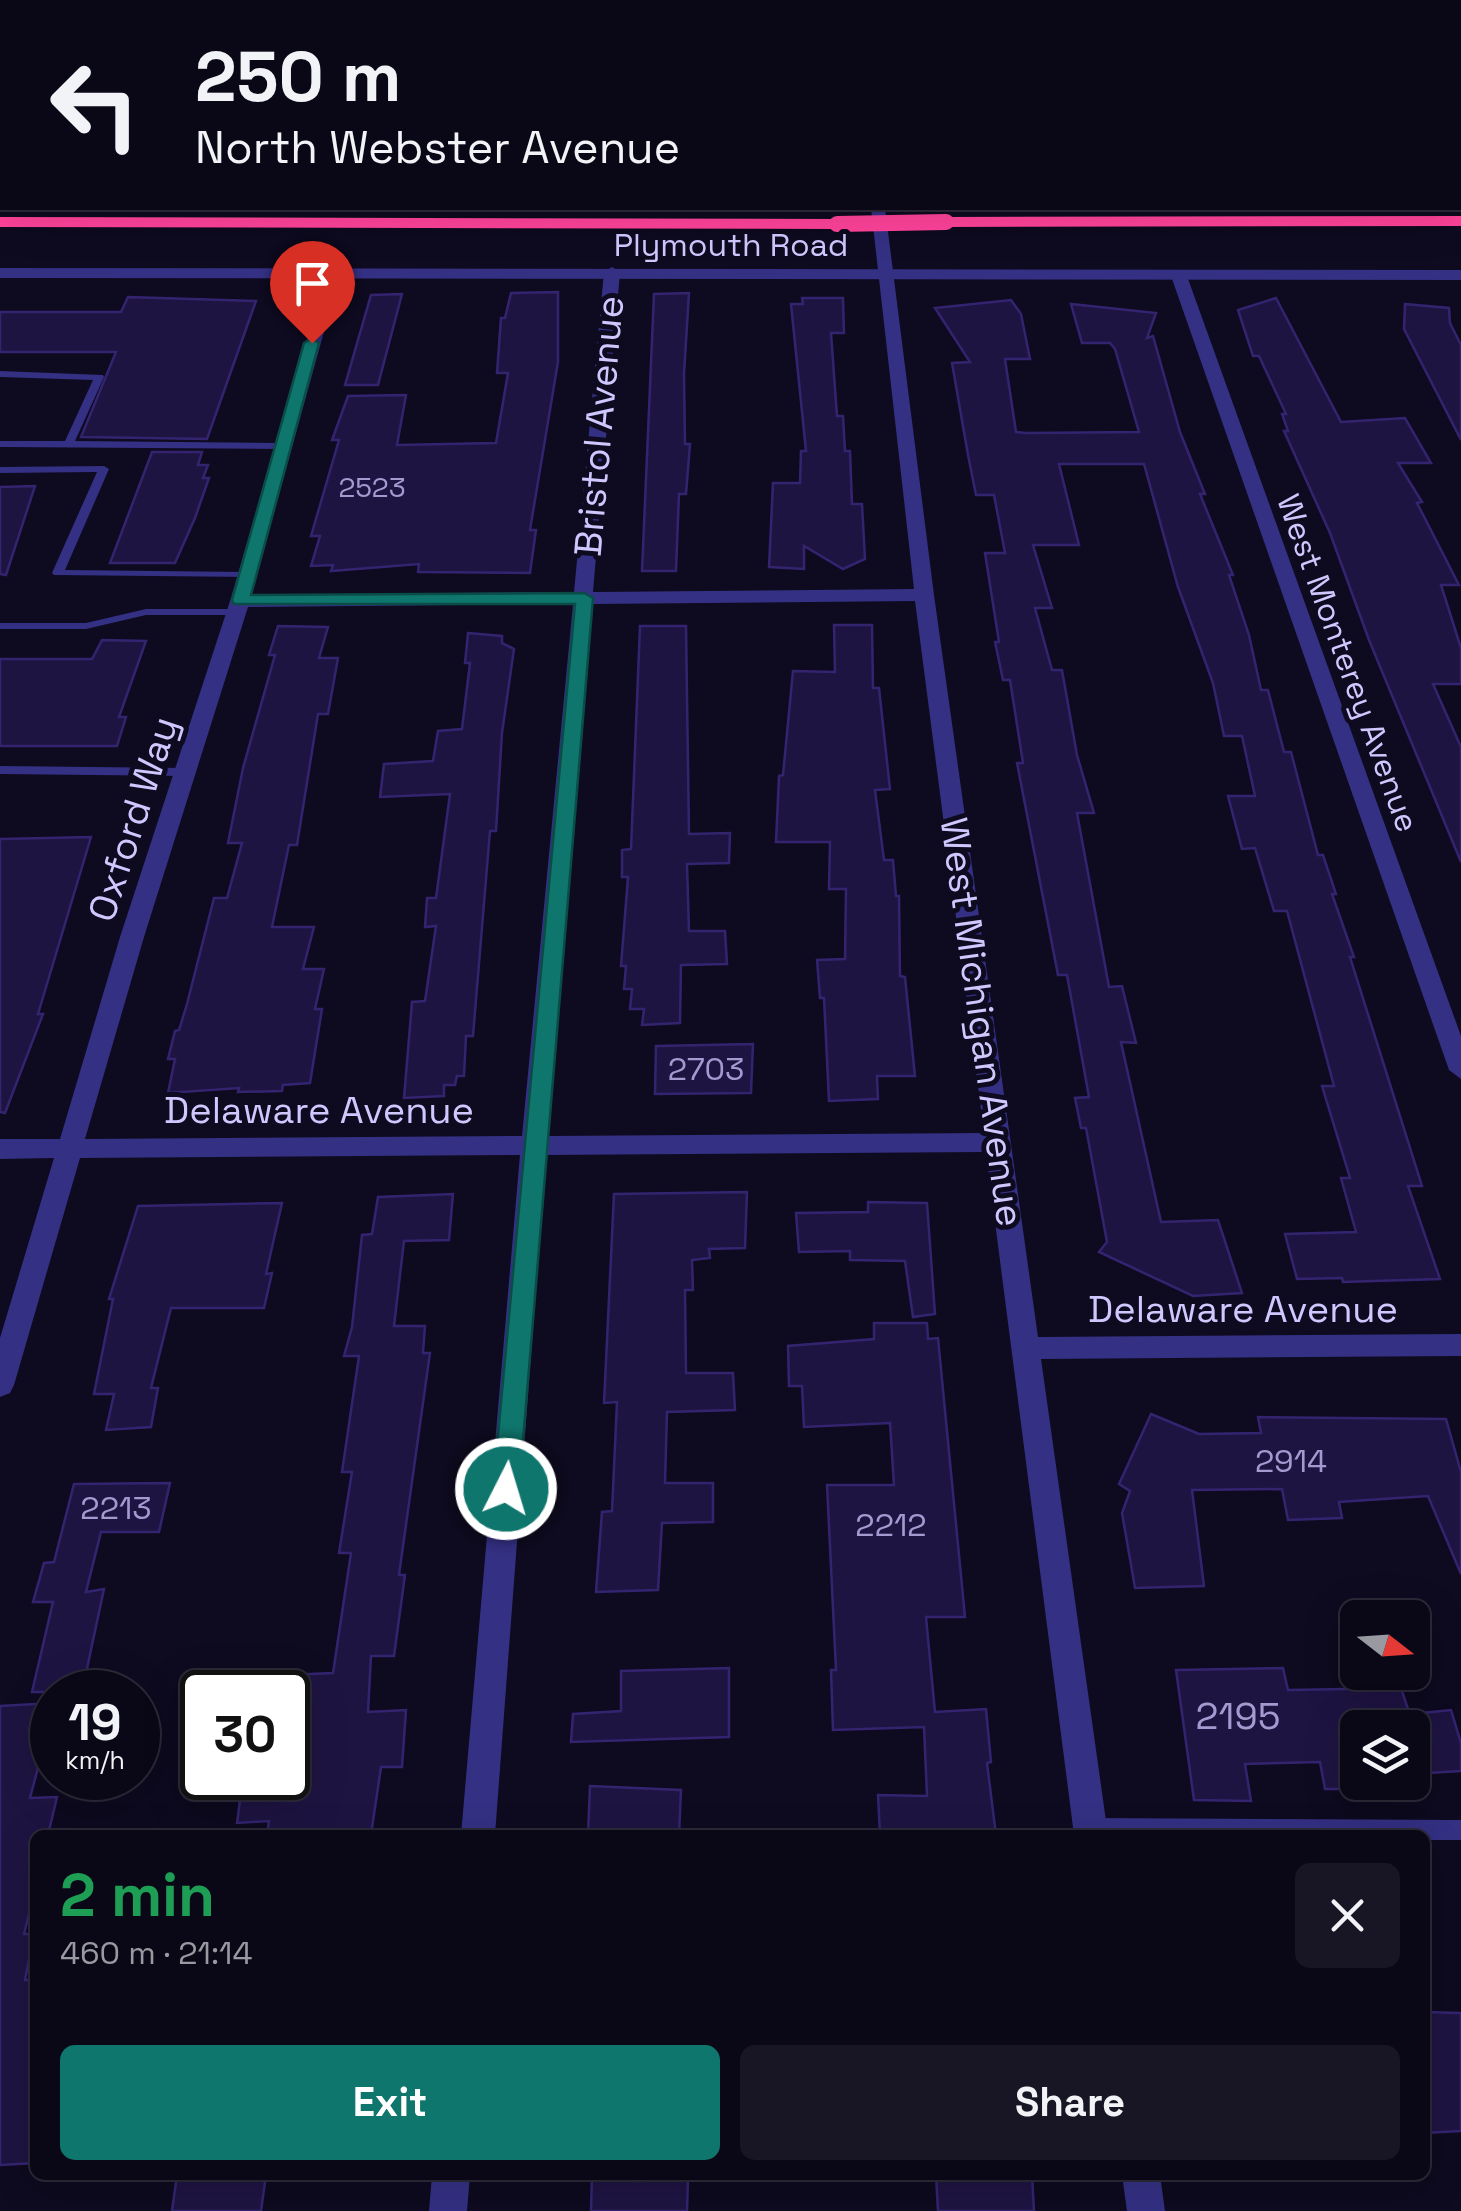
<!DOCTYPE html>
<html lang="en">
<head>
<meta charset="utf-8">
<style>
  body { margin:0; font-family:"Space Grotesk",sans-serif; background:#181624; color:#f1f3f6; height:100vh; display:flex; flex-direction:column; font-size:38px; white-space:nowrap }
  * { box-sizing:border-box; margin:0 }
  p { font-size:32px; color:#999aa1 }
  .icon { flex:none; width:55px; height:55px; fill:none; stroke:currentColor; stroke-width:2; stroke-linecap:round; stroke-linejoin:round }
  .map { position:relative; flex:1; overflow:hidden }
  .panel { position:absolute; left:30px; top:1830px; width:1400px; height:350px; display:flex; flex-direction:column; background:#0a0817; border-radius:15px; box-shadow:0 10px 40px #0002,0 0 0 2px #2a2936 }
  .panel>* { flex:none }
  .banner { position:absolute; left:0px; top:0px; width:1462px; height:210px; box-shadow:0 10px 40px #0002,0 0 0 2px #2a2936; background:#0a0817; color:#f1f3f6; overflow:hidden }
  .needle { width:65px; rotate:107deg }
  .buttons { position:absolute; left:1340px; top:1600px; display:grid; gap:20px }
  .buttons a { display:grid; place-items:center; width:90px; height:90px; border-radius:15px; background:#0a0817; box-shadow:0 10px 40px #0002,0 0 0 2px #2a2936; font-size:50px }
  .speed { position:absolute; left:30px; top:1670px; display:flex; gap:20px; font-size:50px; font-weight:700; text-align:center }
  .speed>* { display:grid; place-content:center; width:130px; height:130px; border-radius:50%; background:#0a0817; box-shadow:0 10px 40px #0002,0 0 0 2px #2a2936; line-height:1 }
  .speed small { font-size:25px; font-weight:400 }
  .speed .limit { border:5px solid #111; border-radius:15px; background:#fff; color:#111 }
  .pin { position:absolute; display:grid; place-items:center; width:85px; height:85px; color:#fff; margin:-102px -42px; border-radius:50% 50% 50% 0; rotate:-45deg; box-shadow:0 0 10px #0007 }
  .pin .icon { rotate:45deg }
  .me { position:absolute; width:110px; margin:-55px; rotate:5deg; stroke-linejoin:round; filter:drop-shadow(0 0 8px #0008) }
  .turn { display:flex; align-items:center; gap:35px; height:210px; padding:0 30px; font-size:45px }
  .turn .icon { width:130px; height:130px; stroke-width:2.5 }
  .turn b { display:block; font-size:70px; line-height:85px }
  .round { display:grid; place-items:center; flex:none; width:105px; height:105px; border-radius:15px; background:#181624 }
  .summary { display:flex; align-items:center; justify-content:space-between; height:170px; padding:0 30px }
  h1 { font-size:60px; font-weight:600; line-height:75px; color:#1e9e55 }
  .cta { display:flex; gap:20px; margin-top:auto; padding:20px 30px }
  .cta a { flex:1; height:115px; border-radius:15px; background:#0f766e; color:#fff; font-size:40px; font-weight:600; line-height:115px; text-align:center }
  .cta a+a { background:#181624; color:#f1f3f6 }
  .map>svg:first-child { display:block }
  .building { fill:#1e1442; stroke:#342470; stroke-width:2.5 }
  .lines { fill:none; stroke-linecap:round; stroke-linejoin:round }
  .service { fill:#343083; fill-rule:evenodd }
  .minor { fill:#343083; fill-rule:evenodd }
  .tertiary { fill:#343083; fill-rule:evenodd }
  .motorway { fill:#ff439b; fill-rule:evenodd }
  .motorway-bridge { stroke:#ff439b; stroke-width:16 }
  .route { fill:#0f766e; stroke:#0a4d48; stroke-width:2.5 }
  .labels { text-anchor:middle; dominant-baseline:central; stroke-width:10; stroke-linejoin:round; paint-order:stroke }
  .far-number-label { font-size:28px; fill:#a39bd0 }
  .far-street-label { font-size:32px; fill:#cfc8ff; stroke:#0e0a1f }
  .number-label { font-size:32px; fill:#a39bd0 }
  .street-label { font-size:38px; fill:#cfc8ff; stroke:#0e0a1f }
  .near-number-label { font-size:38px; fill:#a39bd0 }
</style>
</head>
<body>
<div class="map">
<svg width="1461" height="2211" viewBox="0 0 1461 2211">
  <rect width="100%" height="100%" fill="#0e0a1f"/>
  <!-- building -->
  <g class="building">
    <polygon points="558,292 558,362 530,530 536,530 530,573 418,572 419,564 331,571 333,565 311,566 320,536 311,536 339,440 332,440 348,396 406,395 397,445 496,443 508,373 497,373 501,318 505,318 511,293"/>
    <polygon points="689,293 684,374 685,444 690,444 686,494 679,494 676,571 642,571 654,294"/>
    <polygon points="402,294 378,385 345,385 371,295"/>
    <polygon points="128,297 256,301 207,439 81,437 116,352 0,352 0,312 121,312"/>
    <polygon points="802,298 843,298 844,333 831,333 837,416 843,416 845,451 850,451 852,504 862,504 865,559 843,569 804,546 804,569 769,567 773,483 800,483 801,451 806,451 791,304 803,304"/>
    <polygon points="1276,298 1341,422 1405,418 1431,463 1398,463 1422,502 1417,503 1459,585 1441,585 1461,648 1461,684 1433,684 1461,747 1461,862 1369,640 1330,533 1284,431 1288,431 1282,414 1286,414 1259,356 1253,356 1238,310"/>
    <polygon points="1011,300 1021,314 1030,359 1005,359 1016,432 1026,433 1139,432 1115,349 1110,343 1082,343 1071,304 1156,313 1147,338 1153,336 1180,432 1205,494 1200,494 1233,575 1229,575 1249,635 1261,690 1268,690 1284,752 1291,752 1318,855 1323,855 1336,894 1332,894 1354,957 1350,957 1422,1186 1408,1186 1440,1279 1343,1282 1342,1278 1297,1279 1285,1234 1356,1232 1341,1178 1350,1178 1322,1086 1334,1086 1287,911 1274,911 1255,848 1242,849 1228,796 1255,796 1242,736 1224,736 1213,683 1178,587 1144,464 1059,464 1079,545 1033,545 1052,608 1035,608 1052,670 1062,670 1077,755 1094,813 1077,813 1109,987 1122,986 1136,1043 1121,1042 1161,1222 1218,1220 1242,1293 1193,1296 1099,1252 1107,1242 1086,1128 1081,1128 1075,1098 1089,1097 1067,975 1058,975 1017,763 1023,763 1010,680 1003,680 995,642 999,642 985,553 1005,553 994,495 976,495 968,455 952,363 970,362 935,308"/>
    <polygon points="1405,304 1449,308 1450,323 1461,345 1461,440 1404,329"/>
    <polygon points="152,452 202,452 198,465 208,465 203,478 209,478 195,518 175,563 110,563"/>
    <polygon points="35,486 6,575 0,574 0,487"/>
    <polygon points="834,625 872,625 873,688 879,688 890,789 875,790 884,860 893,860 896,896 899,896 900,976 905,977 915,1076 877,1076 878,1099 829,1101 824,998 820,998 817,960 845,959 846,889 829,889 830,842 776,842 779,776 783,775 793,671 835,672"/>
    <polygon points="278,626 328,627 319,658 338,658 328,714 318,714 297,845 289,845 272,927 314,927 303,969 324,969 315,1009 322,1009 310,1083 283,1085 282,1091 238,1092 239,1088 168,1093 175,1059 168,1059 175,1031 179,1030 187,1004 214,898 227,898 242,843 228,843 243,768 275,655 269,655"/>
    <polygon points="640,626 686,626 689,834 730,833 729,863 687,864 689,931 725,931 727,964 681,965 680,1023 642,1025 644,1009 630,1009 632,989 624,989 626,966 621,966 628,877 622,877 622,850 631,849"/>
    <polygon points="468,633 502,636 502,643 514,649 502,733 496,831 490,831 473,1036 466,1036 464,1076 457,1076 455,1085 444,1085 444,1096 404,1098 412,1002 425,1001 436,926 425,927 427,898 436,898 450,794 380,797 384,764 433,761 438,731 462,729 470,663 465,663"/>
    <polygon points="102,640 146,641 119,717 126,717 117,746 0,746 0,659 92,659"/>
    <polygon points="91,837 38,1014 43,1014 5,1113 0,1112 0,839"/>
    <polygon points="753,1044 751,1093 655,1094 656,1046"/>
    <polygon points="747,1192 745,1248 709,1249 710,1258 692,1260 693,1290 685,1290 686,1373 733,1373 735,1410 667,1412 665,1483 713,1483 713,1522 662,1523 658,1590 596,1592 602,1512 612,1511 617,1402 604,1403 614,1194"/>
    <polygon points="453,1194 449,1240 404,1241 394,1326 425,1326 423,1353 430,1353 399,1575 405,1575 394,1656 371,1656 368,1712 406,1710 402,1767 381,1767 371,1835 267,1835 269,1821 237,1823 241,1793 294,1792 302,1730 288,1731 288,1675 333,1673 351,1553 339,1553 352,1472 342,1472 359,1356 344,1356 352,1327 362,1235 372,1234 378,1197"/>
    <polygon points="868,1202 927,1203 935,1314 913,1317 905,1261 850,1260 850,1251 799,1252 796,1213 868,1212"/>
    <polygon points="282,1203 266,1274 272,1273 264,1308 171,1308 151,1388 158,1388 151,1427 106,1430 114,1394 94,1394 113,1299 109,1299 138,1206"/>
    <polygon points="874,1323 927,1323 928,1339 938,1338 965,1617 926,1617 935,1712 986,1709 991,1762 987,1763 996,1835 880,1835 878,1795 927,1796 924,1727 833,1730 831,1670 836,1670 827,1485 894,1485 890,1423 804,1427 802,1386 789,1386 788,1346 874,1339"/>
    <polygon points="1151,1414 1199,1434 1261,1433 1258,1417 1446,1419 1461,1472 1461,1574 1428,1496 1339,1502 1342,1518 1288,1520 1282,1489 1192,1490 1204,1586 1135,1588 1122,1513 1130,1491 1119,1484"/>
    <polygon points="170,1483 159,1532 101,1532 86,1592 104,1589 82,1692 32,1692 53,1602 33,1602 44,1563 54,1562 74,1484"/>
    <polygon points="729,1668 729,1737 571,1742 573,1714 621,1711 621,1671"/>
    <polygon points="1283,1668 1288,1690 1401,1688 1412,1721 1412,1714 1451,1710 1461,1743 1461,1771 1412,1774 1412,1728 1358,1728 1358,1789 1325,1789 1320,1762 1245,1764 1251,1801 1194,1800 1176,1670"/>
    <polygon points="52,1703 52,1734 47,1734 30,1798 57,1797 48,1835 35,1835 35,1890 24,1934 34,1934 25,1980 35,1980 35,2163 0,2165 0,1706"/>
    <polygon points="590,1786 681,1790 679,1835 588,1835"/>
    <polygon points="1425,2012 1461,2013 1461,2131 1425,2133"/>
    <polygon points="177,2175 266,2175 261,2211 172,2211"/>
    <polygon points="592,2175 634,2175 634,2181 688,2180 687,2211 591,2211"/>
    <polygon points="936,2175 1032,2175 1034,2211 938,2211"/>
  </g>
  <g class="lines">
    <!-- service -->
    <g class="service">
      <polygon points="158,0 166,0 164,2 158,2"/>
      <polygon points="341,0 349,0 349,2 342,2"/>
      <polygon points="896,0 904,0 904,2 897,2"/>
      <polygon points="939,0 947,0 948,2 941,2"/>
      <polygon points="978,0 986,0 987,2 980,2"/>
      <polygon points="1024,0 1032,0 1033,2 1026,2"/>
      <polygon points="1061,0 1069,0 1070,2 1063,2"/>
      <polygon points="1099,0 1107,0 1108,2 1101,2"/>
      <polygon points="1144,0 1152,0 1152,2 1145,2"/>
      <rect x="0" y="6" width="2" height="4"/>
      <rect x="0" y="104" width="2" height="5"/>
      <polygon points="0,371 103,375 104,377 75,441 282,443 287,446 282,449 0,447 0,441 65,441 93,380 0,377"/>
      <polygon points="104,466 109,469 65,570 247,572 253,575 251,577 54,575 52,573 97,472 0,473 0,467"/>
      <polygon points="146,609 236,609 242,612 236,615 146,615 86,629 0,629 0,623 86,623"/>
      <polygon points="0,766 185,768 191,772 185,776 0,774"/>
      <polygon points="1090,1818 1461,1820 1461,1840 1425,1840 1425,1835 1083,1835 1080,1828 1083,1821"/>
    </g>
    <!-- minor -->
    <g class="minor">
      <rect x="847" y="0" width="12" height="2"/>
      <path d="M871,208H885L934,595L1038,1337L1461,1334V1356L1041,1359L1108,1835H1074L986,1152L546,1155L495,1835H461L520,1155L80,1158L14,1385L10,1393L0,1397V1338L54,1158L0,1159V1139H60L120,937L230,601L327,271L340,274L251,595L574,592L604,272L612,267L620,272L593,592L914,589ZM915,601L984,1133L548,1136L592,604ZM573,604L522,1136L85,1139L144,937L248,607Z"/>
      <polygon points="1179,271 1187,276 1461,1036 1461,1079 1449,1070 1171,276"/>
      <polygon points="432,2175 470,2175 467,2211 429,2211"/>
      <polygon points="1122,2175 1160,2175 1165,2211 1127,2211"/>
    </g>
    <!-- tertiary -->
    <g class="tertiary">
      <rect x="1460" y="133" width="1" height="8"/>
      <rect x="0" y="137" width="2" height="8"/>
      <polygon points="0,268 1461,270 1461,280 0,278"/>
    </g>
    <!-- motorway -->
    <g class="motorway">
      <rect x="1460" y="176" width="1" height="10"/>
      <rect x="0" y="180" width="2" height="10"/>
      <polygon points="1461,216 1461,226 946,227 937,222 946,217"/>
      <polygon points="0,217 837,219 846,224 837,229 0,227"/>
    </g>
    <!-- motorway-bridge -->
    <polyline class="motorway-bridge" points="837,224 946,222"/>
  </g>
  <!-- route -->
  <polygon class="route" points="312,338 319,343 251,595 584,593 593,598 519,1489 515,1497 506,1501 497,1497 493,1489 575,604 234,604 232,600 304,343"/>
  <g class="labels">
    <!-- far-number labels -->
    <g class="far-number-label">
      <text x="372" y="487">2523</text>
    </g>
    <!-- far-street labels -->
    <g class="far-street-label">
      <text x="731" y="245">Plymouth Road</text>
      <text transform="translate(1348 663) rotate(70)">West Monterey Avenue</text>
    </g>
    <!-- number labels -->
    <g class="number-label">
      <text x="706" y="1069">2703</text>
      <text x="1291" y="1461">2914</text>
      <text x="116" y="1508">2213</text>
      <text x="891" y="1525">2212</text>
    </g>
    <!-- street labels -->
    <g class="street-label">
      <text transform="translate(599 426) rotate(-85)">Bristol Avenue</text>
      <text transform="translate(133 819) rotate(-72)">Oxford Way</text>
      <text transform="translate(982 1022) rotate(82)">West Michigan Avenue</text>
      <text x="319" y="1110">Delaware Avenue</text>
      <text x="1243" y="1309">Delaware Avenue</text>
    </g>
    <!-- near-number labels -->
    <g class="near-number-label">
      <text x="1238" y="1716">2195</text>
    </g>
  </g>
</svg>
<div class="buttons">
<a><svg class="needle" viewBox="-14 -14 28 28"><path d="M0-13l5 13h-10z" fill="#e53935"/><path d="M0 13l5-13h-10z" fill="#999aa1"/></svg></a>
<a><svg class="icon" aria-label="layers" viewBox="0 0 24 24"><path d="M12 4l9 5-9 5-9-5zM3 14l9 5 9-5"/></svg></a>
</div>
<div class="speed"><div>19<small>km/h</small></div><div class="limit">30</div></div>
<div class="pin" style="left:312px;top:343px;background:#d93025"><svg class="icon" aria-label="arrive" viewBox="0 0 24 24"><path d="M6 21V4h12l-3 4 3 4H6"/></svg></div>
<svg class="me" style="left:506px;top:1489px" viewBox="-20 -20 40 40"><circle r="17" fill="#0f766e" stroke="#fff" stroke-width="3"/><path d="M0-11L8 9 0 5-8 9z" fill="#fff"/></svg>
<div class="banner">
<div class="turn"><svg class="icon" aria-label="left" viewBox="0 0 24 24"><path d="M17 20v-9H6M10 6l-5 5 5 5"/></svg><div><b>250 m</b>North Webster Avenue</div></div>
</div>
<section class="panel">
<div class="summary"><div><h1>2 min</h1><p>460 m · 21:14</p></div><a class="round"><svg class="icon" aria-label="close" viewBox="0 0 24 24"><path d="M6 6l12 12M18 6L6 18"/></svg></a></div>
<div class="cta"><a>Exit</a><a>Share</a></div>
</section>
</div>
</body>
</html>
